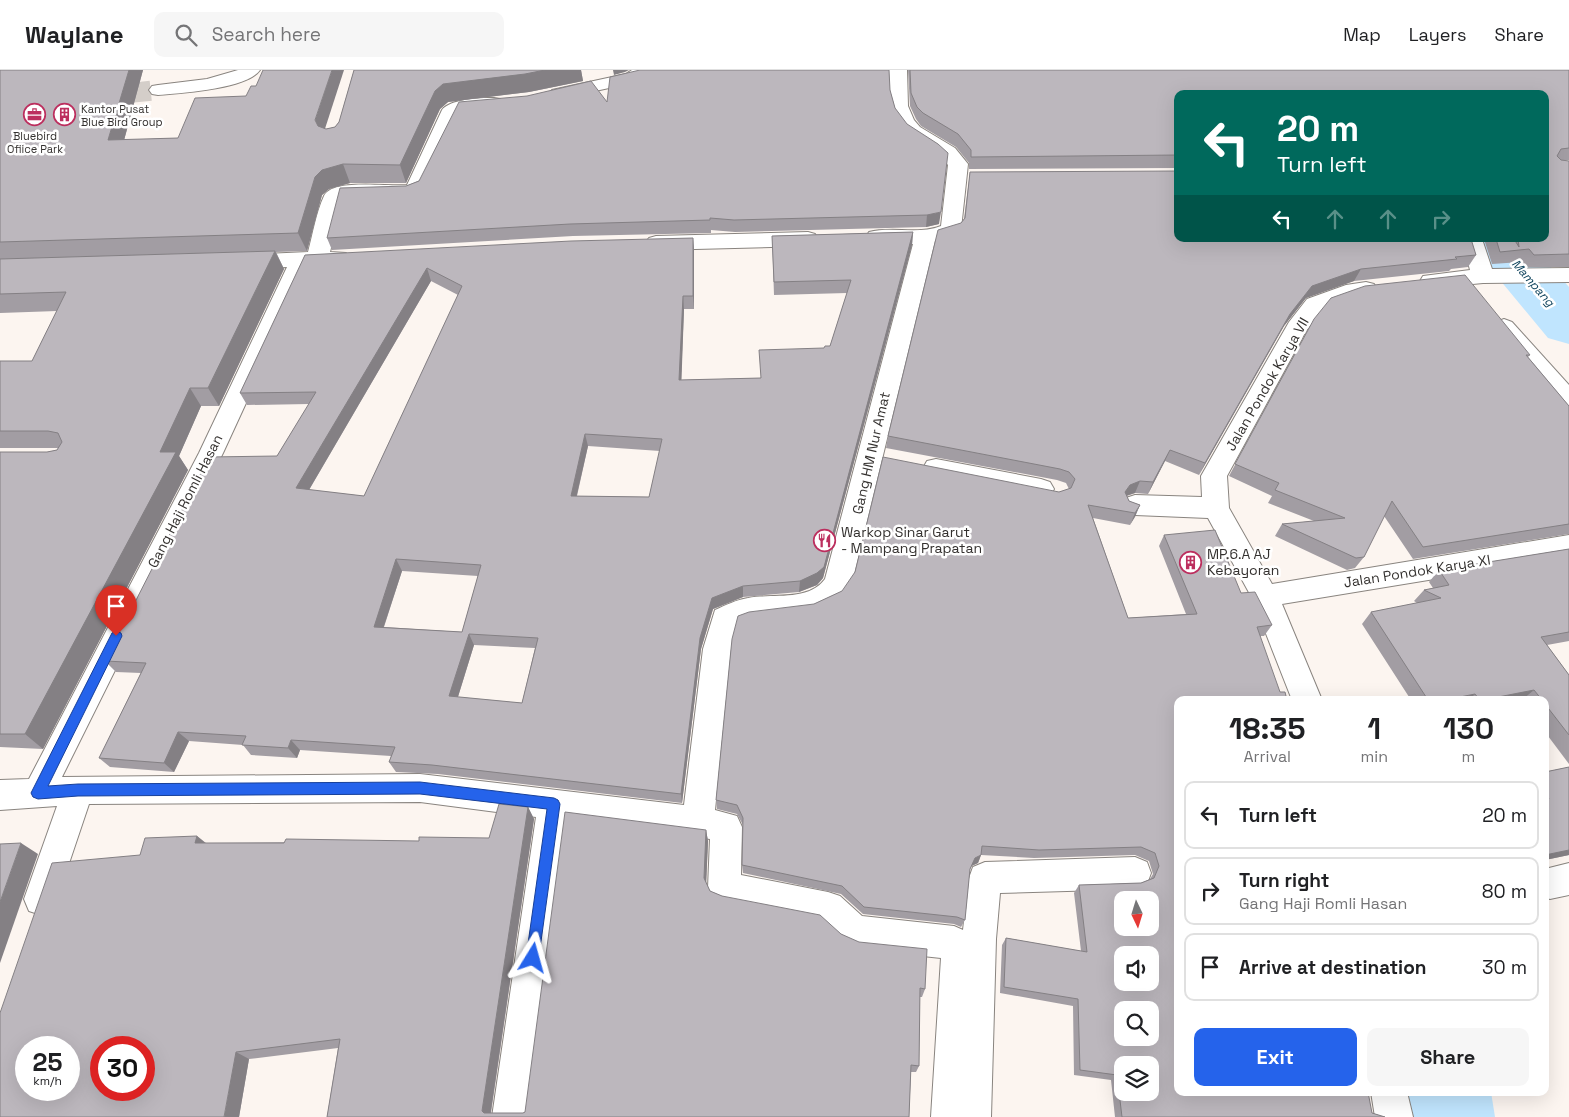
<!DOCTYPE html>
<html lang="en">
<head>
<meta charset="utf-8">
<style>
  body { margin:0; font-family:"Space Grotesk",sans-serif; background:#f6f6f6; color:#202124; height:100vh; display:flex; flex-direction:column; font-size:19px; white-space:nowrap }
  * { box-sizing:border-box; margin:0 }
  p { font-size:16px; color:#757577 }
  .icon { flex:none; width:28px; height:28px; fill:none; stroke:currentColor; stroke-width:2; stroke-linecap:round; stroke-linejoin:round }
  .map { position:relative; flex:1; overflow:hidden }
  .side { position:absolute; left:1174px; top:626px; width:375px; height:400px; display:flex; flex-direction:column; background:#fff; border-radius:10px; box-shadow:0 5px 20px #0002 }
  .side>* { flex:none }
  .hud { position:absolute; left:1174px; top:20px; width:375px; height:152px; border-radius:10px; box-shadow:0 5px 20px #0002; background:#00695c; color:#fff; overflow:hidden }
  .needle { width:32px; rotate:176deg }
  .controls { position:absolute; left:1114px; top:821px; display:grid; gap:10px }
  .controls a { display:grid; place-items:center; width:45px; height:45px; border-radius:10px; background:#fff; box-shadow:0 5px 20px #0002; font-size:25px }
  .speed { position:absolute; left:15px; top:966px; display:flex; gap:10px; font-size:25px; font-weight:700; text-align:center }
  .speed>* { display:grid; place-content:center; width:65px; height:65px; border-radius:50%; background:#fff; box-shadow:0 5px 20px #0002; line-height:1 }
  .speed small { font-size:12px; font-weight:400 }
  .speed .limit { border:8px solid #d22; background:#fff; color:#111 }
  .pin { position:absolute; display:grid; place-items:center; width:42px; height:42px; color:#fff; margin:-51px -21px; border-radius:50% 50% 50% 0; rotate:-45deg; box-shadow:0 0 5px #0007 }
  .pin .icon { rotate:45deg }
  .me { position:absolute; width:55px; margin:-28px; rotate:8deg; stroke-linejoin:round; filter:drop-shadow(0 0 4px #0008) }
  .turn { display:flex; align-items:center; gap:18px; height:105px; padding:0 20px; font-size:22px }
  .turn .icon { width:65px; height:65px; stroke-width:2.5 }
  .turn b { display:block; font-size:35px; line-height:42px }
  .lanes { display:flex; align-items:center; height:48px; padding:0 20px; background:#0003; justify-content:center; gap:25px; direction:ltr }
  .lanes .off { opacity:.35 }
  .eta { display:flex; justify-content:space-evenly; align-items:center; height:85px; text-align:center }
  .eta b { font-size:30px; font-weight:600; line-height:35px }
  .primary-button { display:flex; gap:10px; margin-top:auto; padding:10px 20px }
  .primary-button a { flex:1; height:58px; border-radius:10px; background:#2563eb; color:#fff; font-size:20px; font-weight:600; line-height:58px; text-align:center }
  .primary-button a+a { background:#f6f6f6; color:#202124 }
  ul { padding:0; list-style:none }
  li { display:flex; align-items:center; gap:15px; height:68px; margin:0 10px 8px; padding:0 10px; border:2px solid #e0e0e0; border-radius:10px }
  li div { flex:1 }
  li b { display:block; font-size:19px }
  li em { font-style:normal }
  header { display:flex; align-items:center; gap:30px; box-sizing:border-box; height:70px; padding:0 25px; background:#fff; border-bottom:1px solid #e0e0e0 }
  header strong { font-size:24px }
  nav { display:flex; gap:28px; margin-inline-start:auto; font-size:18px }
  .search { width:350px; height:45px; background:#f6f6f6; display:flex; align-items:center; gap:12px; box-sizing:border-box; padding:0 18px; border-radius:10px; color:#757577; font-size:19px }
  .map>svg:first-child { display:block }
  .lines { fill:none; stroke-linecap:round; stroke-linejoin:round }
  .river { fill:#c0e5fe; fill-rule:evenodd }
  .minor-tunnel { stroke:#d4cec9; stroke-width:20; stroke-dasharray:20 10; stroke-linecap:butt }
  .minor-casing { stroke:#89847f; stroke-width:2 }
  .minor { fill:#fff; fill-rule:evenodd }
  .wall { fill:#a29da3; fill-rule:evenodd }
  .shaded-wall { fill:#848084 }
  .building { fill:#bcb7bd; stroke:#848084; fill-rule:evenodd }
  .route { fill:#2563eb; stroke:#184099 }
  .labels { text-anchor:middle; dominant-baseline:central; stroke-width:5; stroke-linejoin:round; paint-order:stroke }
  .far-poi-label { font-size:11px; fill:#34312f; stroke:#fff; text-anchor:start }
  .far-water-label { font-size:12px; font-style:italic; fill:#043b55; stroke:#fff }
  .street-label { font-size:14px; fill:#34312f; stroke:#fff }
  .poi-label { font-size:14px; fill:#34312f; stroke:#fff; text-anchor:start }
</style>
</head>
<body>
<header>
<strong>Waylane</strong>
<div class="search"><svg class="icon" aria-label="search" viewBox="0 0 24 24"><circle cx="10" cy="10" r="6"/><path d="M15 15l6 6"/></svg>Search here</div>
<nav><a>Map</a><a>Layers</a><a>Share</a></nav>
</header>
<div class="map">
<svg width="1569" height="1047" viewBox="0 0 1569 1047">
  <rect width="100%" height="100%" fill="#fcf5f0"/>
  <g class="lines">
    <!-- river -->
    <g class="river">
      <polygon points="1475,169 1529,169 1534,178 1569,217 1569,274 1548,268 1490,198"/>
      <polygon points="1396,1022 1491,1022 1495,1047 1399,1047"/>
    </g>
    <!-- minor-tunnel -->
    <polyline class="minor-tunnel" points="101,26 158,20"/>
    <defs>
      <g id="minor">
        <path d="M238,0H260C247,19 181,23 158,25L152,24L149,20L152,16L158,15L207,9Z"/>
        <polygon points="632,0 650,0 643,10 637,12 558,29 552,28 549,24 552,20 626,4"/>
        <path d="M889,0H907L908,36L914,50L920,57L955,78L968,94L961,159L958,164L935,171L852,513C826,564 776,535 737,555L731,579L715,740L737,746L742,757L741,805L828,822L840,826L862,846L954,856L963,860L969,808L973,797L985,792L1135,787L1147,792L1151,803L1147,814L1135,819L1000,823L996,869L991,1047H931L941,888L858,879L841,872L820,853L724,834L712,829L708,818L710,769L568,751L530,1047H492L536,747L420,732L89,734L53,841L41,845L29,841L24,829L57,736L0,740V710L29,709L199,383L287,197L244,199L236,197L233,192L236,187L244,185L308,182C313,164 316,143 324,126C332,108 389,117 407,115L442,40C449,29 487,26 500,29L502,33L500,37L459,43L422,122L410,127H349L343,129L330,182L346,183L349,188L346,193L309,196L223,383L62,707L420,704L684,735L703,579L715,540C726,535 736,530 748,528C773,523 808,532 825,509L913,174H876L869,172L866,167L869,162C892,156 918,165 941,156L948,95C940,84 929,79 917,72C887,54 890,31 889,0Z"/>
        <polygon points="808,162 815,164 818,169 815,174 808,176 656,180 649,178 645,173 649,168 656,166"/>
        <polygon points="1462,169 1482,169 1492,199 1569,198 1569,212 1483,213 1431,218 1423,216 1420,211 1423,206 1470,200"/>
        <polygon points="1366,212 1374,214 1377,219 1374,224 1357,227 1323,239 1306,261 1227,406 1229,438 1272,514 1569,465 1569,487 1282,534 1322,630 1292,630 1252,528 1208,448 1135,445 1126,442 1122,435 1126,428 1135,425 1202,427 1201,406 1289,252 1307,229 1346,215"/>
        <polygon points="1504,249 1512,252 1569,315 1569,340 1561,337 1496,262 1493,257 1496,252"/>
        <polygon points="936,389 1041,409 1050,412 1054,419 1050,426 1041,429 927,405 923,398 927,391"/>
        <polygon points="1569,793 1569,825 1550,829 1545,827 1545,799"/>
        <polygon points="1371,1022 1407,1022 1413,1047 1375,1047"/>
      </g>
    </defs>
    <!-- minor casing -->
    <use href="#minor" class="minor-casing"/>
    <!-- minor -->
    <use href="#minor" class="minor"/>
  </g>
  <!-- wall -->
  <g class="wall">
    <polygon points="0,0 143,0 124,70 178,68 326,59 335,57 339,52 354,0 581,0 583,11 529,22 448,32 440,39 406,113 350,113 329,119 322,125 307,181 276,182 284,199 219,336 201,336 179,386 188,400 43,679 0,677 0,382 47,382 57,380 58,378 0,378 0,291 32,291 57,241 0,243"/>
    <polygon points="908,0 1569,0 1569,90 1561,90 1569,91 1569,197 1525,197 1521,192 1492,194 1484,169 1545,169 1545,24 1178,24 1178,98 969,99 969,93 956,77 921,56 916,49 910,36"/>
    <polygon points="890,20 895,38 939,154 926,157 735,162 711,160 711,163 573,166 332,180 327,168 406,116 607,32"/>
    <polygon points="970,102 1476,185 1468,197 1451,199 1449,201 1354,211 1306,228 1284,256 1199,405 1165,391 1148,424 1135,423 1127,426 1129,431 1140,435 1130,455 1093,448 1128,548 1186,544 1159,476 1164,465 1241,523 1272,555 1264,566 1261,566 1178,630 1372,1043 1385,1047 1115,1047 1111,1010 1074,1005 1073,936 1000,923 1002,875 1006,868 1081,881 1074,823 1079,815 1141,813 1150,809 1153,804 1149,791 1135,785 1034,788 981,785 978,793 972,796 970,799 965,850 961,857 954,854 863,844 841,824 743,803 742,795 743,755 737,744 717,739 716,730 814,534 1059,422 1069,419 1066,413 1057,410 886,378 888,366 961,153 964,149"/>
    <path d="M913,162L912,175L823,508L817,515L799,522L743,527L713,539L701,579L682,733L438,704L396,702L389,692L391,686L300,680L297,688L251,685L243,675L189,671L174,702L110,697L99,688L141,603L116,602L105,591L277,386L309,334L247,335L240,323L305,185L693,168L694,181V239H684L681,310L760,308L830,276L847,223L774,225L772,166ZM431,211L458,225L364,426L309,420ZM588,376L660,381L649,427L577,426ZM402,501L478,506L462,562L384,557ZM474,575L535,578L522,633L458,627Z"/>
    <polygon points="1314,249 1530,285 1528,287 1569,336 1569,464 1413,489 1384,446 1364,487 1355,498 1347,500 1275,466 1282,454 1314,451 1268,433 1272,426 1229,406"/>
    <polygon points="1569,479 1569,571 1547,575 1569,605 1569,694 1545,662 1545,630 1411,630 1362,554 1371,542 1417,533 1414,531 1424,520 1433,518 1429,512 1439,500"/>
    <polygon points="1569,697 1569,785 1545,790 1545,702"/>
    <polygon points="528,737 534,749 491,1043 523,1043 525,1042 706,760 708,771 706,813 710,821 722,826 841,864 925,919 922,927 920,927 919,996 916,1002 911,1002 909,1047 327,1047 338,978 249,989 239,1047 140,785 197,766 206,773 419,771 489,768"/>
  </g>
  <!-- shaded-wall -->
  <g class="shaded-wall">
    <polygon points="129,0 143,0 119,89 108,70"/>
    <polygon points="332,0 344,0 322,68 315,50"/>
    <polygon points="545,0 581,0 583,11 529,22 448,32 440,39 406,113 400,95 435,21 443,14"/>
    <polygon points="613,0 629,0 625,2 614,5"/>
    <polygon points="343,94 350,113 329,119 322,125 307,181 298,163 315,107 322,100"/>
    <polygon points="941,142 939,154 926,157 927,145"/>
    <polygon points="913,162 912,175 823,508 817,515 799,522 800,511"/>
    <polygon points="693,168 694,181 694,239 693,226"/>
    <polygon points="275,181 284,199 219,336 208,318"/>
    <polygon points="427,198 431,211 303,430 296,418"/>
    <polygon points="1361,199 1354,211 1306,228 1284,256 1199,405 1205,393 1290,244 1312,216"/>
    <polygon points="683,226 684,239 681,323 679,310"/>
    <polygon points="190,318 201,336 179,386 188,400 43,679 25,664"/>
    <polygon points="585,364 588,376 574,437 571,426"/>
    <polygon points="1170,380 1165,391 1148,424 1153,412"/>
    <polygon points="1140,411 1135,423 1125,426 1125,422 1130,415"/>
    <polygon points="1140,435 1135,447 1130,455 1135,443"/>
    <polygon points="396,489 402,501 380,568 374,557"/>
    <polygon points="743,516 743,527 713,539 701,579 682,733 681,724 700,568 712,528"/>
    <polygon points="469,564 474,575 455,636 449,626"/>
    <polygon points="1534,620 1522,630 1483,630"/>
    <polygon points="1475,624 1469,630 1445,630"/>
    <polygon points="178,662 189,671 174,702 164,693"/>
    <polygon points="291,670 300,680 297,688 288,678"/>
    <polygon points="528,737 534,749 490,1047 484,1043 482,1041"/>
    <polygon points="706,760 708,771 706,818 704,808"/>
    <polygon points="197,766 210,777 195,773"/>
    <polygon points="21,773 38,784 0,893 0,832"/>
    <polygon points="1569,780 1569,785 1545,790 1545,785"/>
    <polygon points="981,785 978,793 971,796 975,788"/>
    <polygon points="236,982 249,989 239,1047 224,1047"/>
  </g>
  <!-- building -->
  <g class="building">
    <polygon points="0,0 129,0 108,70 178,68 195,28 246,26 251,16 256,16 263,0 332,0 315,50 318,56 326,59 335,57 339,52 354,0 545,0 525,4 443,14 435,21 400,95 343,94 322,100 315,107 298,163 0,172"/>
    <polygon points="640,0 889,0 890,20 895,38 907,54 938,74 948,83 941,142 927,145 734,150 710,148 710,150 570,154 327,168 340,118 406,116 419,111 459,32 527,26 591,11 607,32 610,7"/>
    <polygon points="910,0 1569,0 1569,78 1561,79 1557,86 1561,90 1569,91 1569,184 1534,185 1529,179 1500,182 1496,169 1514,169 1519,177 1518,169 1545,169 1545,24 1178,24 1178,85 971,87 971,80 958,64 923,43 917,37 911,23"/>
    <path d="M1178,101V169H1471L1476,185L1455,187L1457,189L1361,199L1312,216L1290,244L1205,393L1170,380L1153,412L1140,411L1130,415L1125,422L1129,431L1140,435L1135,443L1088,435L1128,548L1197,544L1164,465L1215,460L1241,523L1255,522L1272,555L1257,557L1280,622H1285L1287,630H1178V1022H1368L1372,1043L1385,1047H1122L1117,1005L1080,1000L1078,929L1004,917L1006,868L1087,882L1079,815L1141,813L1154,808L1159,796L1155,783L1141,777L1039,780L982,776L981,785L975,788L970,799L965,850L957,847L864,837L842,816L742,795L743,748L737,735L716,730L732,569L738,546L749,542L814,534L842,521L855,502L883,387L1059,422L1071,418L1075,409L1069,402L1060,399L888,366L938,160L961,153L965,148L970,102ZM1122,830H1150V858H1122ZM1122,885H1150V912H1122ZM1122,940H1150V968H1122ZM1122,995H1150V1022H1122Z"/>
    <path d="M913,162L824,497L817,503L800,511L743,516L712,528L700,568L681,724L432,695L389,692L395,677L291,670L288,678L242,675L246,666L178,662L164,693L99,688L146,593L105,591L209,387L277,386L316,322L240,323L305,185L571,171L693,168V226H683L679,310L761,308L759,280L824,278L825,276H830L851,210L774,212L772,166ZM427,198L462,216L364,426L296,418ZM585,364L662,369L649,427L571,426ZM396,489L481,495L462,562L374,557ZM469,564L538,568L522,633L449,626Z"/>
    <polygon points="275,181 208,318 190,318 160,382 176,382 25,664 0,664 0,382 47,382 57,380 62,372 58,363 48,361 0,361 0,291 32,291 66,222 0,224 0,189"/>
    <polygon points="1465,205 1530,285 1526,285 1569,336 1569,454 1423,477 1392,431 1364,487 1356,488 1282,454 1345,448 1275,420 1279,413 1235,394 1314,249 1331,228 1365,216"/>
    <polygon points="1569,479 1569,562 1541,567 1569,605 1569,665 1545,634 1545,630 1542,630 1534,620 1483,630 1480,630 1475,624 1445,630 1428,630 1371,542 1441,528 1424,520 1449,515 1439,500"/>
    <polygon points="1569,697 1569,780 1545,785 1545,730 1549,729 1545,723 1545,702"/>
    <path d="M499,734L528,737L482,1041L484,1043H523L525,1042L565,742L706,760L704,808L710,821L722,826L820,845L841,864L859,872L927,879L925,919L920,918L919,996L911,995L909,1047H327L340,969L236,982L224,1047H0V943L52,793L140,785L145,768L197,766L195,773H284L286,769L419,771V767L489,768ZM26,978H69V1020H26ZM101,978H144V1020H101Z"/>
    <polygon points="21,773 0,832 0,774"/>
  </g>
  <!-- route -->
  <polygon class="route" points="116,561 121,563 122,566 48,716 78,714 420,712 554,728 558,730 560,734 538,893 533,895 528,893 526,888 547,739 420,724 78,726 38,729 33,727 31,723 33,719 112,563"/>
  <!-- icons -->
  <defs>
    <symbol id="office-ring" viewBox="-11 -11 22 22"><circle r="9.5" fill="#fff" stroke="#bc2e5e" stroke-width="1.5"/><path d="M-6-3h4V-5.5h4V-3h4V5H-6ZM-1-4.5V-3h2v-1.5ZM-6 0V1H6V0Z" fill="#bc2e5e"/></symbol>
    <symbol id="building-ring" viewBox="-11 -11 22 22"><circle r="9.5" fill="#fff" stroke="#bc2e5e" stroke-width="1.5"/><path d="M-4-6H4V6H1V3H-1V6H-4ZM-2.5-4.3h1.7v1.8h-1.7ZM.8-4.3h1.7v1.8H.8ZM-2.5-1h1.7V.8h-1.7ZM.8-1h1.7V.8H.8Z" fill="#bc2e5e"/></symbol>
    <symbol id="restaurant-ring" viewBox="-11 -11 22 22"><circle r="9.5" fill="#fff" stroke="#bc2e5e" stroke-width="1.5"/><path d="M-5-6h1v4h1v-4h1v4h1v-4h1v5L-1.5 .5V6h-2V.5L-5-1ZM5-6V6H3V1.5H1.5Q1.5-4 5-6Z" fill="#bc2e5e"/></symbol>
  </defs>
  <g fill-rule="evenodd">
    <use href="#office-ring" x="22" y="32" width="25" height="25"/>
    <use href="#building-ring" x="52" y="32" width="25" height="25"/>
    <use href="#restaurant-ring" x="812" y="458" width="25" height="25"/>
    <use href="#building-ring" x="1178" y="480" width="25" height="25"/>
  </g>
  <g class="labels">
    <!-- far-poi labels -->
    <g class="far-poi-label">
      <text x="81" y="39">Kantor Pusat<tspan x="81" dy="13">Blue Bird Group</tspan></text>
      <text x="35" y="66" text-anchor="middle">Bluebird<tspan x="35" dy="13">Ofiice Park</tspan></text>
    </g>
    <!-- far-water labels -->
    <g class="far-water-label">
      <text transform="translate(1533 213) rotate(49)">Mampang</text>
    </g>
    <!-- street labels -->
    <g class="street-label">
      <text transform="translate(1267 314) rotate(-60)">Jalan Pondok Karya VII</text>
      <text transform="translate(871 383) rotate(-77)">Gang HM Nur Amat</text>
      <text transform="translate(185 431) rotate(-63)">Gang Haji Romli Hasan</text>
      <text transform="translate(1417 501) rotate(-9)">Jalan Pondok Karya XI</text>
    </g>
    <!-- poi labels -->
    <g class="poi-label">
      <text x="841" y="462">Warkop Sinar Garut<tspan x="841" dy="16">- Mampang Prapatan</tspan></text>
      <text x="1207" y="484">MP.6.A AJ<tspan x="1207" dy="16">Kebayoran</tspan></text>
    </g>
  </g>
</svg>
<div class="controls">
<a><svg class="needle" viewBox="-14 -14 28 28"><path d="M0-13l5 13h-10z" fill="#e53935"/><path d="M0 13l5-13h-10z" fill="#757577"/></svg></a>
<a><svg class="icon" aria-label="sound" viewBox="0 0 24 24"><path d="M4 9h4l5-4v14l-5-4H4zM17 9q2 3 0 6"/></svg></a>
<a><svg class="icon" aria-label="search" viewBox="0 0 24 24"><circle cx="10" cy="10" r="6"/><path d="M15 15l6 6"/></svg></a>
<a><svg class="icon" aria-label="layers" viewBox="0 0 24 24"><path d="M12 4l9 5-9 5-9-5zM3 14l9 5 9-5"/></svg></a>
</div>
<div class="speed"><div>25<small>km/h</small></div><div class="limit">30</div></div>
<div class="pin" style="left:116px;top:566px;background:#d93025"><svg class="icon" aria-label="arrive" viewBox="0 0 24 24"><path d="M6 21V4h12l-3 4 3 4H6"/></svg></div>
<svg class="me" style="left:533px;top:888px" viewBox="-20 -20 40 40"><path d="M0-17L14 15 0 8-14 15z" fill="#2563eb" stroke="#fff" stroke-width="4"/></svg>
<div class="hud">
<div class="turn"><svg class="icon" aria-label="left" viewBox="0 0 24 24"><path d="M17 20v-9H6M10 6l-5 5 5 5"/></svg><div><b>20 m</b>Turn left</div></div>
<div class="lanes"><svg class="icon" aria-label="left" viewBox="0 0 24 24"><path d="M17 20v-9H6M10 6l-5 5 5 5"/></svg><svg class="icon off" aria-label="ahead" viewBox="0 0 24 24"><path d="M12 20V5M6 11l6-6 6 6"/></svg><svg class="icon off" aria-label="ahead" viewBox="0 0 24 24"><path d="M12 20V5M6 11l6-6 6 6"/></svg><svg class="icon off" aria-label="right" viewBox="0 0 24 24"><path d="M7 20v-9h11M14 6l5 5-5 5"/></svg></div>
</div>
<section class="side">
<div class="eta">
<div><b>18:35</b><p>Arrival</p></div>
<div><b>1</b><p>min</p></div>
<div><b>130</b><p>m</p></div>
</div>
<ul>
<li><svg class="icon" aria-label="left" viewBox="0 0 24 24"><path d="M17 20v-9H6M10 6l-5 5 5 5"/></svg><div><b>Turn left</b></div><em>20 m</em></li>
<li><svg class="icon" aria-label="right" viewBox="0 0 24 24"><path d="M7 20v-9h11M14 6l5 5-5 5"/></svg><div><b>Turn right</b><p>Gang Haji Romli Hasan</p></div><em>80 m</em></li>
<li><svg class="icon" aria-label="arrive" viewBox="0 0 24 24"><path d="M6 21V4h12l-3 4 3 4H6"/></svg><div><b>Arrive at destination</b></div><em>30 m</em></li>
</ul>
<div class="primary-button"><a>Exit</a><a>Share</a></div>
</section>
</div>
</body>
</html>
